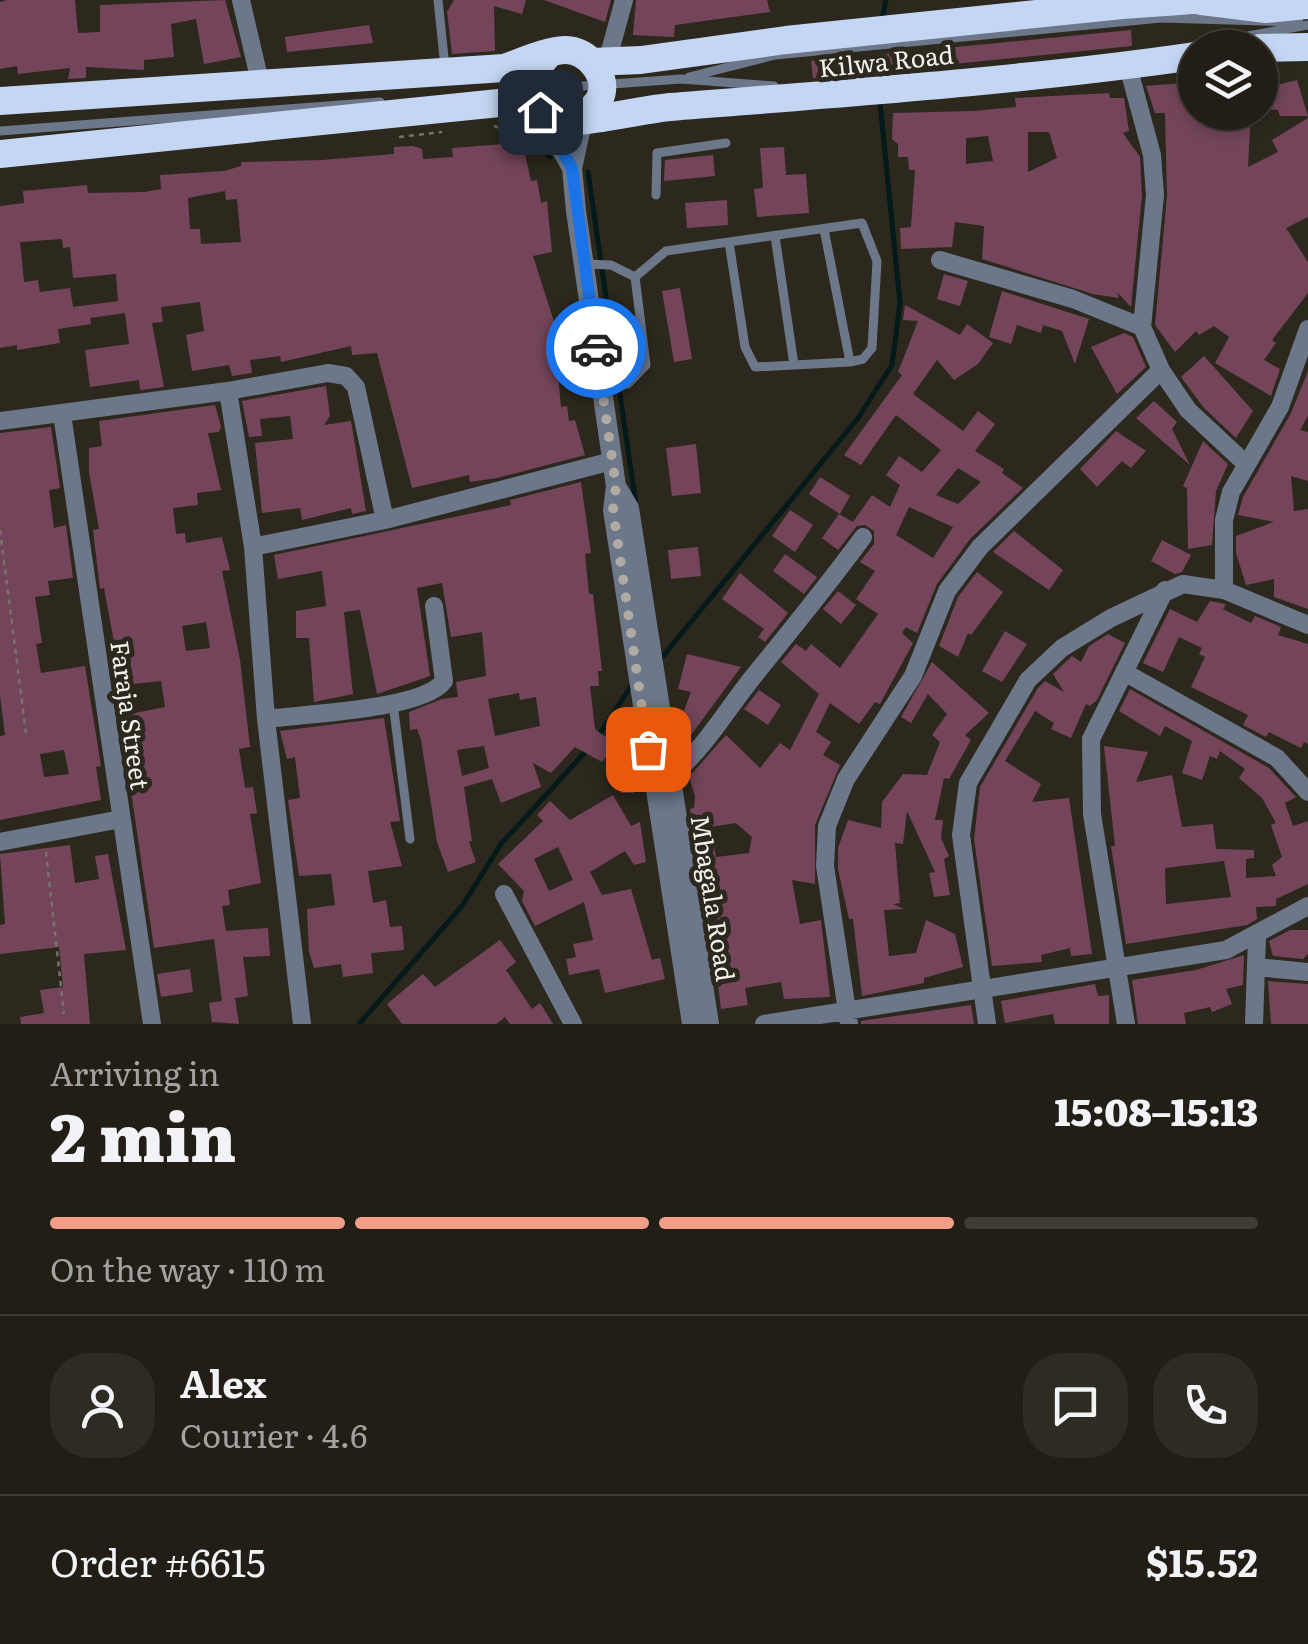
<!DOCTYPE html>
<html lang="en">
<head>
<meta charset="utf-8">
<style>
	:root { --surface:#221e16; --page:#2e2b23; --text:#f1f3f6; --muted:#a2a2a1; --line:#3f3c35; --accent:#f49e8a }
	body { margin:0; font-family:Literata,serif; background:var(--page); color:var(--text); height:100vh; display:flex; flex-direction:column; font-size:38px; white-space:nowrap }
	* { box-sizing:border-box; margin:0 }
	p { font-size:32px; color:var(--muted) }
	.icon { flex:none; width:55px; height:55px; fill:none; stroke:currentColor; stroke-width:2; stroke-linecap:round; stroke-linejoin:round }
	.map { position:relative; height:1024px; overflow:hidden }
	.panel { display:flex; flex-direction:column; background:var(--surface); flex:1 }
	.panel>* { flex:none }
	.tools { position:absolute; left:1178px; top:30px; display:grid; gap:20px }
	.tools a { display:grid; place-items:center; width:100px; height:100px; border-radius:50%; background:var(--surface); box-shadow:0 5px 15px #0003,0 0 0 2px var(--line); font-size:50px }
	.pin { position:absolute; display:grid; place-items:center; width:85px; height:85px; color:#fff; margin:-42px; border-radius:20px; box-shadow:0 5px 15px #0006 }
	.courier { position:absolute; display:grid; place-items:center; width:100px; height:100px; margin:-50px; border:8px solid #1a73e8; border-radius:50%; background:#fff; color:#222; box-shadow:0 2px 12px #0007 }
	.head em { font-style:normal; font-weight:800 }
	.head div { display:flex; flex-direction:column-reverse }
	.head { display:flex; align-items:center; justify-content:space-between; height:170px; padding:0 50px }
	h1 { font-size:65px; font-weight:800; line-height:75px }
	.bar { display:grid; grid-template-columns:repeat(4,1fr); gap:15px 10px; align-content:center; height:120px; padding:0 50px }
	.bar i { height:12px; border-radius:8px; background:var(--line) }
	.bar .on { background:var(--accent) }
	.bar p { grid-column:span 4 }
	.line { display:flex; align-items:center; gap:25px; padding:0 50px; border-top:2px solid var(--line) }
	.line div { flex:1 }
	.round { display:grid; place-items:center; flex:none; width:105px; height:105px; border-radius:40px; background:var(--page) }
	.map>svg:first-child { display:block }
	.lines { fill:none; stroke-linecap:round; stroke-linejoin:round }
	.stream { stroke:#03191a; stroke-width:5 }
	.building { fill:#74455a; fill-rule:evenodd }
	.path { stroke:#777369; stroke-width:2.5; stroke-dasharray:5 5; stroke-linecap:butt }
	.service { stroke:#6c778a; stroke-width:9 }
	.minor { stroke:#6c778a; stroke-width:18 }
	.tertiary { stroke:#6c778a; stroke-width:20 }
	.trunk { stroke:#c4d6f3; stroke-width:28 }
	.done { stroke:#afaba3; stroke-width:10; stroke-dasharray:0 18 }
	.route { stroke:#1a73e8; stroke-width:12 }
	.labels { text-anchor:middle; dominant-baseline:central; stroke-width:10; stroke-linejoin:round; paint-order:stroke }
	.street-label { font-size:25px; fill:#f5f2eb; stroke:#2d281d }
</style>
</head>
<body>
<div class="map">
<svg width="1308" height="1024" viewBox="0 0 1308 1024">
	<rect width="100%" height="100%" fill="#2d281d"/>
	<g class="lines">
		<path class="stream" d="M882 19 886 0
			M517 119 550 157
			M588 172 636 505
			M659 661 858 418 892 365 900 303 880 102
			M597 738 631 686
			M359 1024 462 906 501 844 587 750"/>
	</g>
	<path class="building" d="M7 0H75L78 33 100 32V5L225 0 241 57 204 64 196 19 171 24 174 57 144 60V70L86 67V78L68 79 70 68 18 74 17 66 0 69V2Z
		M454 0H526L522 14 494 6 495 51 452 54 447 12Z
		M544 0H611L605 22Z
		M636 0H767L770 12 675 25 674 37 633 35Z
		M369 25 373 43 287 52 285 37Z
		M1131 30 1132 46 813 78 811 61Z
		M1260 75H1273V86L1297 80 1308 116H1280L1278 110 1265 109Z
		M1195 82V112H1251L1248 167 1278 152 1272 140 1308 118V217L1286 228 1308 262V293L1272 340 1276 343 1264 360 1280 369 1271 396 1215 363 1229 337 1214 326 1199 335 1196 331 1175 352 1155 325 1167 196 1165 113H1155L1146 86Z
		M1109 93 1110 98H1124L1129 131 1123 133 1140 157 1142 195 1131 307 1117 292 1119 298 1093 294 982 259 984 226 955 222 952 247 901 249 900 228 911 227 915 170H909L908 157H898V144L892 139 893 113 974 111 1016 107 1015 98ZM1028 132H1049L1057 158 1028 172ZM988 136 993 161 966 164V138Z
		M517 143 520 155 525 154 531 181 537 180 541 203 547 201 552 252 533 256 558 334 565 373 558 374 561 407 567 406 569 421 575 420 585 455 497 478 470 482 469 475 412 488 377 353 352 355 351 346 281 362 280 356 250 360 252 373 232 376 229 365 192 371 186 335 204 331 200 302 161 307 163 322 152 323 164 387 140 390 139 380 90 387 85 350 129 344 125 313 90 318 91 324 58 329 60 343 17 350V345L0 348V206L24 203 23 191 87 185 88 193 144 192 161 189 160 175 224 171 241 166V162L322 160 394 154V147L413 146 422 149 423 159 453 157 452 148ZM225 191 226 200 237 199 241 242 201 244 200 229H190L188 198ZM62 239 63 248 70 247 73 278 116 274 118 301 73 307 70 288 40 292 38 280 24 282 20 242Z
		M784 147 786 175 806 174 809 213 757 217 754 189 763 188 760 148Z
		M713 155 715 176 664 181 665 160Z
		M727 200 728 225 687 228 685 203Z
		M944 274 968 281 960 306 937 299Z
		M680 288 692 359 674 362 662 291Z
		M1002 291 1089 319 1075 364 1062 331 1043 325 1041 333 1017 325 1011 344 989 337Z
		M905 305 960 335 967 324 993 343 978 364 954 380 937 360 913 394 963 431 978 411 995 424 975 451 1004 469 1002 473 1023 488 970 539 937 584 917 633 906 627 902 633 913 643 880 704 875 702 859 724 830 703 816 732 831 742 823 755 840 765 815 825V884L792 880 800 924 821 920 830 997 784 999 781 982 745 988 748 1005 721 1009 716 969 723 968 715 897 707 898 698 829 693 830 690 809 694 808 695 796 689 777 726 735 760 768 780 743 790 750 819 694 781 662 796 644 806 651 811 644 840 668 878 614 856 599 875 571 860 562 874 544V531L865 525 857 526 838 550 822 538 839 514 853 522 872 495 890 507 900 485 886 475 899 456 922 472 941 450 896 415 861 465 844 455 902 375 898 372 918 321 903 320ZM958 468 981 482 958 504 936 495ZM909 507 953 527 933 558 896 535ZM736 823 752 837 749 853 716 857 710 827Z
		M1124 333 1133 337 1146 367 1117 394 1091 347Z
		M1204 356 1253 411 1236 438 1204 408 1181 377Z
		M1308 371V416L1300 430 1308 432V481L1291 476 1294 511 1308 509V609L1274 597V579L1246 585 1236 553V536L1274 522 1238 515 1243 497 1291 413Z
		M326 386 330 416 324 425 351 421 366 511 352 514 351 508 302 520 300 508 262 513 255 443 293 439 290 416 260 419 262 436 249 437 242 401Z
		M1154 401 1177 422 1172 429 1190 465 1136 418Z
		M215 405 221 426 219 432 208 433 221 490 197 493 198 505 173 508 176 534 185 533 186 543 222 537 230 570 222 571 240 660 250 747 239 749 245 788 253 787 257 813 250 814 261 883 228 890 230 905 222 906 226 931 268 928 270 956 243 957 248 996 235 998 239 1024 212 1022 209 1003 222 1001 214 939 154 948 120 716 165 707 161 681 116 686 112 665 118 664 104 588 100 589 93 530 99 529 89 472V448L102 446 99 421ZM206 622 210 648 186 651 182 626Z
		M51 427 60 488 49 490 54 528 66 525 73 578 48 581 50 595 35 597 42 643 36 644 41 673 85 666 101 766 96 767 101 800 0 820V736L5 735 0 696V433ZM64 750 69 774 44 777 40 754Z
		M1116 431 1146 451 1131 468 1122 461 1097 487 1080 469Z
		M1203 441 1228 464 1216 491 1212 545 1188 549 1187 488 1183 486Z
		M696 444 701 493 672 496 666 448Z
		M820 477 850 496 840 514 809 494Z
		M581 482 591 553 585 554 589 594H593L602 671H598L599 686H590L595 729 614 743 626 737 634 793H621L614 747 602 762 575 747 551 773 533 763 541 787 501 803 492 779 464 787 472 841 469 842 476 862 448 872 437 842 421 740 417 729 410 730 409 712 442 699 458 697 456 682 486 676 482 632 451 637 442 583 417 588 430 676 377 694 360 610 344 612 353 694 314 702 309 638H296V611L326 606 322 571 278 579 274 555 511 505 510 500ZM519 693 520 700 536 697 540 726 495 736 488 699ZM484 746 489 768 462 776 457 750Z
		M790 510 813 525 795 552 772 536Z
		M1014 531 1063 570 1049 590 993 552Z
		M1162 540 1191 555 1182 572 1175 574 1151 561Z
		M698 547 701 576 671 579 668 550Z
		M785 554 817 577 804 594 773 571Z
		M977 572 1003 592 971 635 968 633 958 657 939 646 958 597Z
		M740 573 788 613 765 642 758 637 764 629 722 599Z
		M838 591 856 605 841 624 823 609Z
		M1210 601 1226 604 1223 609 1251 623 1255 616 1281 627 1278 635 1308 644V744L1304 742 1301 748 1269 732 1266 737 1243 725 1248 715 1191 687 1205 657 1199 654 1202 648 1179 637 1163 672 1143 663 1170 609 1197 622Z
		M1005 631 1027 644 1002 682 982 671Z
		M1108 634 1125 643 1097 700 1090 706 1086 704 1071 738 1051 729 1054 723 1035 711 1005 761 1041 784 1032 802 1069 798 1092 954 1071 956 1070 948 1041 955 1042 962 992 966 974 839 980 787 1038 688 1045 681 1064 692 1053 674 1072 656 1081 662 1089 646Z
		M687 654 741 667 680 750 677 729 691 692 678 689Z
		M932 662 989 713 965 735 971 740 949 779 944 778 935 820H943L941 838 949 856 944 859 950 895 934 897 929 873 935 872 907 811 903 844 895 843 900 903 893 904 904 909 884 910 889 956 916 953 926 920 955 934 963 967 924 978V983L862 996 853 919H849L838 869V848L848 820 881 828 882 802 903 774 927 775 940 742 932 735 947 714 928 694 911 723 901 717Z
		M1130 689 1269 768 1296 797 1285 803 1293 826 1308 821V884L1276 899V906L1256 907 1257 919 1247 925 1126 944 1111 846H1115L1104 746 1148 752 1136 782 1172 775 1182 827 1213 824 1216 849 1254 850V858L1246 859V878L1276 876 1272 865 1282 857 1271 825 1276 823 1262 798 1239 778 1245 769 1220 751 1217 759 1210 756 1202 780 1182 773 1192 741 1165 726 1160 736 1119 711ZM1224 861 1231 897 1166 904 1165 868Z
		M759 690 781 705 768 725 744 709Z
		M384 718 400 821 390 822 402 866 368 871 373 903 386 900 390 927 402 926 404 950 371 953 373 973 343 977 341 964 314 968 309 952 307 909 335 905 331 874 299 876 288 800 300 798 295 757 287 759 280 731Z
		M613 795 631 826 640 822 646 862 634 865 625 851 590 872 602 895 631 889 652 960 660 958 665 979 605 993 599 969 569 975 566 959 576 957 573 944 593 940 584 902 535 926 522 901 524 891 498 864 543 821 537 815 550 801 570 820ZM558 847 573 880 549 891 534 859Z
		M70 845 75 883 99 879 95 856 108 854 126 950 84 954 90 1024H21L20 1017 44 1013 40 990 63 987 59 947 0 954V925L5 924 0 854Z
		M1290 930H1308V954L1303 959 1273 956 1269 941Z
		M500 940 516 962 506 970 532 1009 540 1003 553 1024H510L505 1017 496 1024H402L387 1004 423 974 435 987Z
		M1244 955 1243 985 1226 989 1232 1004 1212 1012 1210 1007 1184 1013 1186 1024H1138L1132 980 1196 970Z
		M190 969 193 992 161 997 157 974Z
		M1268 981 1308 984V1024H1271Z
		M1095 984 1098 996 1109 995V1024H1055L1053 1014 1005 1023 1001 1001Z
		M971 1005 974 1024H861V1021Z"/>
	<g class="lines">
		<path class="path" d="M494 126 534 139
			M399 137 442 132
			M0 530 26 733
			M46 852 64 1014"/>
		<path class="service" d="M438 0 445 67
			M1193 46 1308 25
			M689 77 775 55 1161 18 1299 22
			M501 92 681 79 774 86
			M0 131 380 102
			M656 195 657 153 726 143
			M824 229 850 362
			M775 236 794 365
			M584 264 611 265 635 277 646 365 628 384 604 390
			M635 277 666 251 862 223 877 261 872 348 863 359 850 362 755 367 745 347 729 242
			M393 703 410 839"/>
		<path class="minor" d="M241 0 261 86
			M607 62 624 0
			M1128 66 1152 155 1155 195 1142 327 1161 370 1188 410 1246 464
			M940 260 1073 299 1142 327
			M228 391 253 547 266 719 302 1024
			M62 414 152 1024
			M0 421 228 391 328 373 346 376 356 387 385 520
			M253 547 385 520 612 461
			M1224 590V520L1231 492 1280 407 1308 329
			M1124 672 1277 758 1308 792
			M266 719C303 714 423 710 444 681L434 606
			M670 777C706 747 724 713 753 677 790 631 828 585 863 537
			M0 842 121 819
			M504 894 573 1024
			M1256 967 1308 972
			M764 1024 1226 950 1308 906
			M849 1024 825 866 827 826 846 779 913 676 947 591 980 547 1161 370
			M987 1024 961 835 968 783 1028 680 1062 648 1111 618 1183 584 1224 590 1308 625
			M1126 1024 1092 814 1091 739 1165 590
			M1254 1024 1257 937"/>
		<path class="tertiary" d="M541 113 572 168
			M583 118 572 168 576 211 616 486 613 510 692 1024
			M616 486 629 508 709 1024"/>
		<path class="trunk" d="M1260 48 1308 47
			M548 55C528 74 522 111 556 120 575 126 645 109 670 107 845 93 1021 81 1195 56
			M592 62 641 60 786 40 1122 5 1194 0 1266 9 1308 5
			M0 101 504 68C522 62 545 51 565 50 588 49 611 78 599 100 595 106 588 112 583 118
			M0 154 499 103 540 111"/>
	</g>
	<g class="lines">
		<path class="done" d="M596 348 616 486 613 510 648 749"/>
		<path class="route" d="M540 112 572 168 596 348"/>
	</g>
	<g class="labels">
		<g class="street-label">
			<text transform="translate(886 60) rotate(-6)">Kilwa Road</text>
			<text transform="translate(131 715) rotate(82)">Faraja Street</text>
			<text transform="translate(714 898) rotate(81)">Mbagala Road</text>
		</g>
	</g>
</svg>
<div class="tools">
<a><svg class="icon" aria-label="layers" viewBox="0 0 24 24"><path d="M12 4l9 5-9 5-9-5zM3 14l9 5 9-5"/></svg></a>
</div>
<div class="pin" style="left:648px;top:749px;background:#ea580c"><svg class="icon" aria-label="bag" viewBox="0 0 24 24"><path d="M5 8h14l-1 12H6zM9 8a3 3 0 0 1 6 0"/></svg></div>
<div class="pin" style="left:540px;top:112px;background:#1f2937"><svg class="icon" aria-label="home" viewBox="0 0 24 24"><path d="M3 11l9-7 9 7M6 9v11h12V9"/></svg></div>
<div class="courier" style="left:596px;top:348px"><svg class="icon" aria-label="car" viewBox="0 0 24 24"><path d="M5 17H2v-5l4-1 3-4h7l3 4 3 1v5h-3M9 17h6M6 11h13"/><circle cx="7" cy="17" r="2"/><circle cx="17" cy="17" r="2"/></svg></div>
</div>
<section class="panel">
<div class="head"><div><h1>2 min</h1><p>Arriving in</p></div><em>15:08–15:13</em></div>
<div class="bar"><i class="on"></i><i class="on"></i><i class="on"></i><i></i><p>On the way · 110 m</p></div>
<div class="line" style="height:180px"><a class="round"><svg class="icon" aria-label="person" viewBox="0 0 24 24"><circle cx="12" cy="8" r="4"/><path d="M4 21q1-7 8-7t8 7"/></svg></a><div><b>Alex</b><p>Courier · 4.6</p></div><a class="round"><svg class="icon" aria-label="chat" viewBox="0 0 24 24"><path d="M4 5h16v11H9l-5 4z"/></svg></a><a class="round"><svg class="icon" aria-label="phone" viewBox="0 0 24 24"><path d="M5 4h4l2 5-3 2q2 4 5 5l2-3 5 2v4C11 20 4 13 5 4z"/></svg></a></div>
<div class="line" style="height:130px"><div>Order #6615</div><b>$15.52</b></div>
</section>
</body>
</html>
